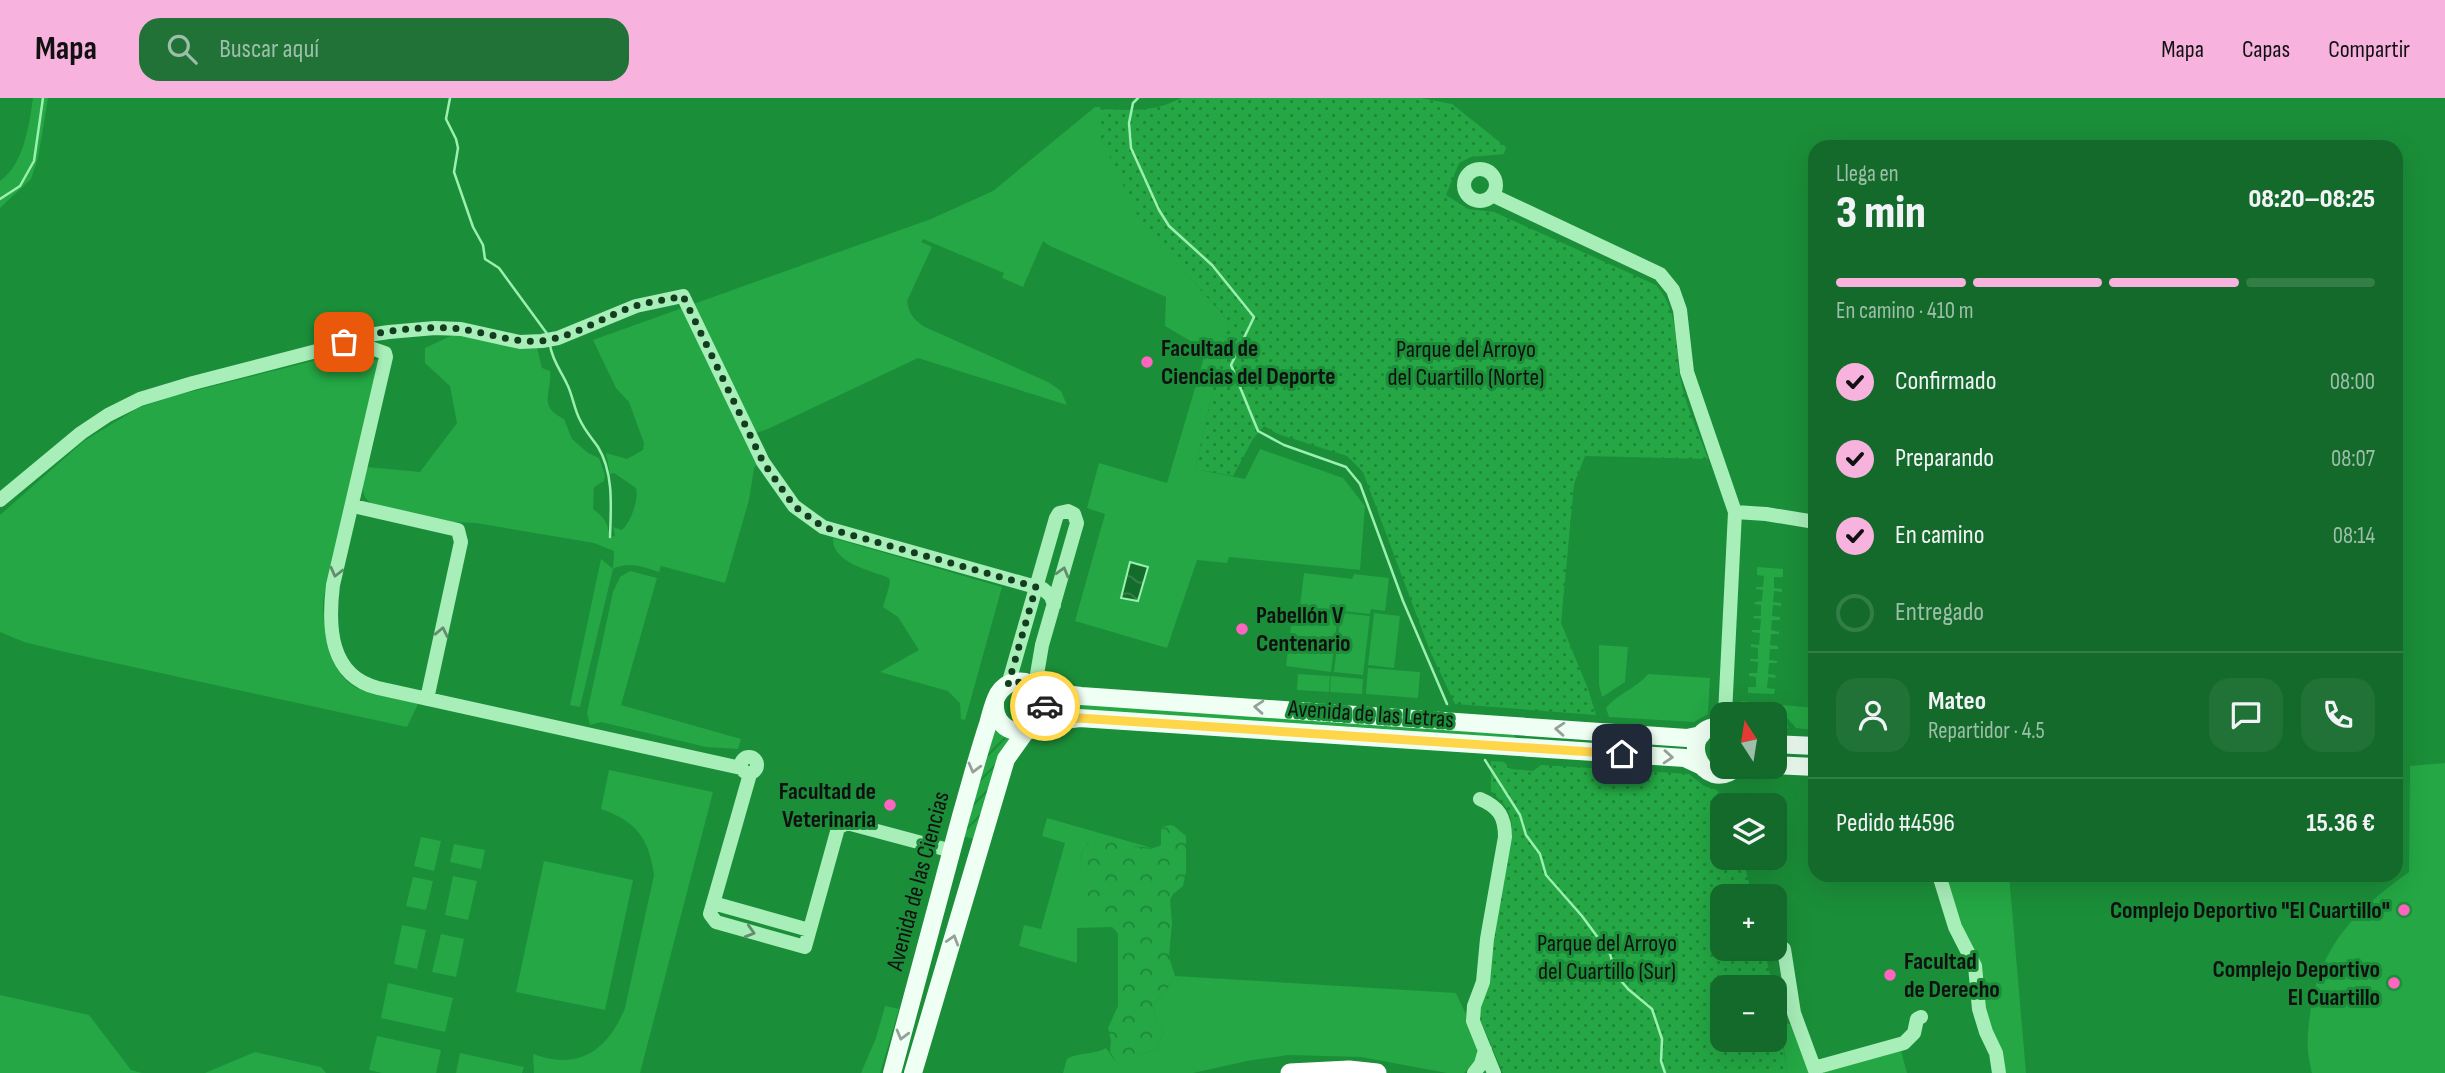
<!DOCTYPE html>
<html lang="es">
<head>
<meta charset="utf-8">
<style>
	:root { --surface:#146a2b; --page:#217237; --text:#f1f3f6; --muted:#9dbfa9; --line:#337d47; --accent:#f7b3de }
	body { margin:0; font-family:"Sofia Sans Condensed",sans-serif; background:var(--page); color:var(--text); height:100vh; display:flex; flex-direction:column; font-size:26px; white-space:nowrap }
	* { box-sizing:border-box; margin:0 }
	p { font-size:23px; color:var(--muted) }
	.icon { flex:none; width:38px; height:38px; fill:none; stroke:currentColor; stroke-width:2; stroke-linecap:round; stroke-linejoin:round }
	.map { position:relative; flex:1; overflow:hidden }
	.sheet { position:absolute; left:1808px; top:42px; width:595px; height:742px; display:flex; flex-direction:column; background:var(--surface); border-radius:21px; box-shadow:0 7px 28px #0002 }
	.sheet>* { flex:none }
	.needle { width:46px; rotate:348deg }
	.buttons { position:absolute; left:1710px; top:604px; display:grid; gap:14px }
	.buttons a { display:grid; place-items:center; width:77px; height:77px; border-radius:14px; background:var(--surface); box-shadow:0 7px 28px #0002; font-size:35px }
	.pin { position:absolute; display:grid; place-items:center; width:60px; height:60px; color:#fff; margin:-30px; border-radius:14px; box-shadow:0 4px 10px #0006 }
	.courier { position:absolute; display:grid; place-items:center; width:70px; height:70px; margin:-35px; border:5px solid #ffd54a; border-radius:50%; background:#fff; color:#222; box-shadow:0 2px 9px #0007 }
	.head em { font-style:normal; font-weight:800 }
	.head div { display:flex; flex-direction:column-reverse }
	.head { display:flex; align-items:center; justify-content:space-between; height:119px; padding:0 28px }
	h1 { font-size:46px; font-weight:800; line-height:52px }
	.bar { display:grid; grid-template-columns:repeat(4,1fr); gap:10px 7px; align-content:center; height:84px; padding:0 28px }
	.bar i { height:9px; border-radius:5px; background:var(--line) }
	.bar .on { background:var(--accent) }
	.bar p { grid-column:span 4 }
	.line { display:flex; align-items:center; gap:18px; padding:0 28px; border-top:2px solid var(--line) }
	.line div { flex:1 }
	.round { display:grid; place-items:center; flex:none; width:74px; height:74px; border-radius:21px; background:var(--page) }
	ol { padding:0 28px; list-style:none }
	li { display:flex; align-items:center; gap:21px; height:77px }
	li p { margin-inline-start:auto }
	li .icon { padding:7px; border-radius:50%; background:var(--accent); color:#111; stroke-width:4 }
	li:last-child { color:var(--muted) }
	li i { width:38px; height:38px; border:4px solid var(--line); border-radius:50% }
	header { display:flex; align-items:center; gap:42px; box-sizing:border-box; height:98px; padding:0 35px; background:var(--accent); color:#111 }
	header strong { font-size:33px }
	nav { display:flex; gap:38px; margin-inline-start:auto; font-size:24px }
	.search { width:490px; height:63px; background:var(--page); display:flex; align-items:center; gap:18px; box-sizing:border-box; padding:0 24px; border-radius:21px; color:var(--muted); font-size:26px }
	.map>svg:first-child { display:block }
	.grass { fill:#24a744 }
	.forest { fill:url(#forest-crowns) }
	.park { fill:url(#park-dots) }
	.garden { fill:url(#garden-furrows) }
	.water { fill:url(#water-waves); stroke:#9bf0af; stroke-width:2 }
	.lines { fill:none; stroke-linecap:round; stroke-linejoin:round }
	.stream { stroke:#9bf0af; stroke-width:2.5 }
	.minor { stroke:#a8eeb9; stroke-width:14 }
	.major { stroke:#effff4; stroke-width:18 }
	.highway { stroke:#fff; stroke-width:19 }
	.oneway { stroke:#648b6d }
	.oneway2 { stroke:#96a099 }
	.done { stroke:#143d1f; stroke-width:7; stroke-dasharray:0 12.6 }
	.route { stroke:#ffd54a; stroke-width:9 }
	.poi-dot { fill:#ff65c0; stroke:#1b8e39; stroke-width:2.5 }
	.labels { text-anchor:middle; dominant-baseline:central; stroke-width:6; stroke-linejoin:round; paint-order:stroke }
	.poi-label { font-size:24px; font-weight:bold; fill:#111; stroke:#1b8e39; text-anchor:start }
	.park-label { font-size:24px; fill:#111; stroke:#1b8e39 }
	.street-label { font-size:24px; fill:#111; stroke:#1b8e39 }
</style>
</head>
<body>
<header>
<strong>Mapa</strong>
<div class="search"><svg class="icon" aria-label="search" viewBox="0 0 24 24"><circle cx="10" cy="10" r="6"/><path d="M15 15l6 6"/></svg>Buscar aquí</div>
<nav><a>Mapa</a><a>Capas</a><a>Compartir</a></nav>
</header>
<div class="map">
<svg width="2445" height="975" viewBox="0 0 2445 975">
	<defs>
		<pattern id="forest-crowns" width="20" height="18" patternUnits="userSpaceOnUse" patternTransform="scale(1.75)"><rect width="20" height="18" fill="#24a744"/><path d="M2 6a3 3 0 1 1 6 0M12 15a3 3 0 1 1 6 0" fill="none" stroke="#1e8737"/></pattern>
		<pattern id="park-dots" width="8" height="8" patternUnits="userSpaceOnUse" patternTransform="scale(1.75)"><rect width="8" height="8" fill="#24a744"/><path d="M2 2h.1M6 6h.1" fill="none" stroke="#1e8737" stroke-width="1.8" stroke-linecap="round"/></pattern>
		<pattern id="garden-furrows" width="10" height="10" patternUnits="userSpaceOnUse" patternTransform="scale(1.75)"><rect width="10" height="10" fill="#24a744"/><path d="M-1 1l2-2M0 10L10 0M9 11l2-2" fill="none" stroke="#1e8737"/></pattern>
		<pattern id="water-waves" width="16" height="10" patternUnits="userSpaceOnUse" patternTransform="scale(1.75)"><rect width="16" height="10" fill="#126c2a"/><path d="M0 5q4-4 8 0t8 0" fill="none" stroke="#3c7f4e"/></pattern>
	</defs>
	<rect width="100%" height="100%" fill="#1b8e39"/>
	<path class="grass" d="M33 0H48L38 60 31 81 0 110V83C24 66 29 28 33 0Z
		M1095 9H1100V38L1118 72 1166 152 1229 224 1195 371 1245 381 1260 351 1343 380 1365 408 1360 472 1229 459 1227 465 1197 462 1167 550 1075 523 1105 416 1087 410 1099 365 1167 385 1205 256 1199 248 1165 228 1166 199 1050 148 1043 143 1023 189 1002 180 1004 175 923 141 921 144 932 149 907 203C909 216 914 222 925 229L1048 284 1061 293 1067 307 918 260 770 330 748 338 760 363 754 370 749 402 725 485 661 468 659 474C643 469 628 463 613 471L580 609 570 607 601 461 613 471 614 453 594 445 476 425 453 424 372 406C357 396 364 384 367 369L420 374 457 325 450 288 425 265V250L453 237 536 246 542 270 550 273C553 292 536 308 564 321L572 341 588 355 599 360 605 377 604 383 594 389 593 411C604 419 608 425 610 439L615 438 613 429 622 432C631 424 639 401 636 390L614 375 610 376 606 355 627 361 643 352 644 345 629 304 616 290 593 242 931 121 993 93Z
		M352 258 380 263 323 503C323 532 328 577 359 591 377 598 400 600 419 604L407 629 65 554 24 544 0 534V417L84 343 138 310 174 298 317 262Z
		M833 440 1002 489 965 622 961 621 960 605 948 593 880 574 919 552 898 519 883 509 890 485 889 480C871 472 832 466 833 440Z
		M1757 469 1783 471V479H1774V490L1782 491V494L1774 493 1773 504 1781 505V508L1773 507 1772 518 1780 519V522H1772L1771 532 1779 534V536H1771L1770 547 1778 548V551H1770L1769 562 1777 563V565H1769L1768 576 1776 577 1775 580 1768 579 1767 590 1775 591 1774 596 1748 595V589H1756V579L1749 578V575H1757L1758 564 1750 563V561H1758V550L1751 549V546L1759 547 1760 535 1752 534V532H1760L1761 521 1753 520 1754 518H1761V507L1754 506 1755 504 1762 503 1763 492 1756 491V489H1763L1764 478 1757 477Z
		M630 473 657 480 621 607 741 641 738 651 706 649 601 624 590 627 587 615 613 494 620 479Z
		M1304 475 1352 481 1354 476 1389 480 1385 513 1371 511 1370 516 1300 508Z
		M1293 510 1338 515 1335 541 1290 537Z
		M1341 515 1370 518 1363 577 1334 574Z
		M1374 515 1400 518 1394 570 1368 567Z
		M1289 542 1334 547 1331 574 1286 568Z
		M1599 547 1628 549 1625 584 1602 599 1599 587Z
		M1368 570 1420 574 1418 600 1366 596Z
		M1298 576 1330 578 1329 594 1297 592Z
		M1648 576 1710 580 1708 616 1694 624 1609 619 1606 610C1618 595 1636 591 1648 576Z
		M1331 578 1363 581 1362 596 1330 594Z
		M1051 599 1515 637V642L1512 644 1051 613Z
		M1742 603 1770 607 1789 630 1775 629 1774 616H1737L1738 607Z
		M1783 607 1815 610V632L1796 630 1780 612Z
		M2445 665V975H2312C2306 951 2307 940 2310 916 2318 849 2357 811 2409 774L2410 668Z
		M609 672 713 694 640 975H534L533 956C579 973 608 952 625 910L654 777C649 740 636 723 601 711Z
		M1047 720 1152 750 1088 744C1088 745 1082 753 1082 754 1076 775 1096 818 1114 829L1077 830V865L1019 848 1024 827 1041 831 1065 745 1042 738Z
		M421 739 441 743 434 773 414 768Z
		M454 746 485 752 481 771 450 764Z
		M544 763 633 782 605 912 516 894Z
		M1943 777H2009L2026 975H2000Z
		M453 778 477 783 468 822 445 817Z
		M413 779 433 783 426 812 406 808Z
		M402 827 426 832 417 871 394 866Z
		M441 836 464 841 456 879 432 874Z
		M1175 878 1456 895C1465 916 1480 939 1478 962L1464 975H1447L1361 959 1288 957 1247 963 1193 975H1063L1067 961C1078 954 1094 957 1106 950L1115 963 1138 958 1156 951 1164 935 1156 924 1153 908C1160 897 1170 890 1175 878Z
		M388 885 453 900 445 934 381 920Z
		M0 897 89 917 131 972 142 975H0Z
		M885 908 899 911 880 975H861L876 940Z
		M1795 925 1812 975H1787L1781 927Z
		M377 938 441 952 436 975H382L369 972Z
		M1900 949 1907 975H1824L1823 971Z
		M255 954 321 969 326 975H205Z
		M460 955 524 969 522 975H456Z"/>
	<path class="forest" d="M1170 727 1174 728 1186 738V774L1183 788 1173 796 1170 802 1172 824 1169 859 1175 878C1170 890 1160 897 1153 908L1156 924 1164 935 1156 951 1138 958 1131 970H1120L1110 954 1111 943 1108 930 1118 908V836C1112 826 1101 822 1094 812 1086 800 1077 767 1083 752 1086 745 1093 741 1100 738 1118 742 1145 757 1161 747V729Z"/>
	<path class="park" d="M1181 0H1421L1452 6 1506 49 1504 56 1471 59 1459 65 1446 97 1468 111 1494 114 1656 187C1681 216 1674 249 1681 284 1687 311 1699 336 1708 361L1585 358 1574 386 1561 525 1588 591 1596 617 1455 606 1430 553 1363 374 1347 358 1278 336 1264 328 1253 341 1233 378 1195 371 1229 224 1140 123 1100 38 1099 11C1128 12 1154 15 1181 0Z
		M1491 663 1504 664 1511 671 1533 673 1541 667 1689 676 1704 688 1717 692 1725 707H1722V760H1743L1752 798H1722V850L1764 851 1773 889H1722V942H1774L1775 894 1787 975H1503L1480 921 1479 912 1512 740C1513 715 1508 710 1491 693Z"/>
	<path class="garden" d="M995 627 1013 640 977 742 963 738Z"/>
	<path class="water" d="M1130 464 1148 469 1138 503 1121 500Z"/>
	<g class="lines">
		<path class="stream" d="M450 0 446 21 456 41 458 50 454 74 473 129 483 147 485 161 499 170 548 237
			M1138 0 1133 5 1129 25 1131 50 1159 112 1169 128 1212 167 1254 219 1231 267 1258 333 1284 347 1346 369 1360 386 1403 503 1447 606
			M0 101 20 88 34 63 43 0
			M550 247C552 262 561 273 567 286 573 298 574 311 580 322 585 333 592 340 598 349 614 375 611 410 610 439
			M1485 662 1520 717 1526 737 1540 756 1546 777 1582 818 1610 856 1616 877 1628 891 1652 911 1662 941 1661 963 1665 975"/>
		<path class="minor" d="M1464 87a16 16 0 1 1 32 0a16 16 0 1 1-32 0Z
			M1492 97 1660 176 1673 192 1680 212 1687 274 1735 414 1725 616
			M343 249H368L385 255 386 259 333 487C328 528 329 578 378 590L741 670
			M0 402 81 335 108 317 140 301 193 285 328 250 361 238 389 234 435 230 461 231 520 244 542 243 558 240 636 208 683 198 763 364 794 408 823 429 1043 491 1051 498 1054 507
			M353 408 458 432 461 444 427 601
			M1735 414 1766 416 1815 424
			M1008 587 1056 420 1059 415 1068 413 1074 416 1077 425 1042 547 1035 588
			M741 667a8 8 0 1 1 16 0a8 8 0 1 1-16 0Z
			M750 676 710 816 716 824 805 849 838 730 847 725 952 753
			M1480 701C1499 709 1505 719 1505 739L1487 841 1483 884 1474 908 1473 923 1494 975
			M1939 777 1955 829 1975 868 1979 911 1986 934 1996 955 1999 975
			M713 805 809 832
			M1784 851 1794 915 1816 975
			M1814 970 1904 945 1914 935 1917 921 1921 919
			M1474 975 1481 966 1485 952"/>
		<path class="major" d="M1040 593 1081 598 1687 640 1701 637
			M1038 626 1079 620 1685 660 1700 667
			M1722 628C1673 629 1702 701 1738 668
			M1774 646 1815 648
			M1774 667 1815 669
			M892 975C915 889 938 804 961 718 970 687 978 656 988 626 991 616 993 605 998 596 1002 590 1008 585 1015 584 1032 581 1047 595 1045 612 1041 644 993 640 995 605
			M913 975 1006 661 1026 633"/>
		<path class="highway" d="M1290 975 1349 972 1377 975"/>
	</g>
	<defs><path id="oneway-chevron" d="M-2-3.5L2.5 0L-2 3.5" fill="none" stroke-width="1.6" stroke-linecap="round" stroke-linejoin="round" transform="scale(1.75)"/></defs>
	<g class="oneway">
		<use href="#oneway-chevron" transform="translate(336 474) rotate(104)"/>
		<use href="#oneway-chevron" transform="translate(1063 474) rotate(-74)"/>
		<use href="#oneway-chevron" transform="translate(442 534) rotate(-78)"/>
		<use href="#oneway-chevron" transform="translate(750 834) rotate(16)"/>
	</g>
	<g class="oneway2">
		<use href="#oneway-chevron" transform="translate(1259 609) rotate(-176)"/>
		<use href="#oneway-chevron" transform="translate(1560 631) rotate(-176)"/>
		<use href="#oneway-chevron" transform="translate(1668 659) rotate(4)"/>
		<use href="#oneway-chevron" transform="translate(974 670) rotate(105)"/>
		<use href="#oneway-chevron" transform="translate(953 842) rotate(-73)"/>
		<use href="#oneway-chevron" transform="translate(902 937) rotate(105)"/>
	</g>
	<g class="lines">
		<path class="done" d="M344 244C380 232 424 227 461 231 488 235 513 245 540 243 573 240 604 218 635 208 651 203 667 202 683 198L763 364 794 408 823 429 1036 489 1008 587C1026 579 1042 588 1045 608"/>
		<path class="route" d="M1045 608 1044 617 1038 626 1079 620 1622 656"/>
	</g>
	<g class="poi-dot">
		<circle cx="1147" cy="264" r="7"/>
		<circle cx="1242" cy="531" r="7"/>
		<circle cx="890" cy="707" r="7"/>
		<circle cx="2404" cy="812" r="7"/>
		<circle cx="1890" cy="877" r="7"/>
		<circle cx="2394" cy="885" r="7"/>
	</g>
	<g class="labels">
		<g class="poi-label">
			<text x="1161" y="250">Facultad de<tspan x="1161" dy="28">Ciencias del Deporte</tspan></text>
			<text x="1256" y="517">Pabellón V<tspan x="1256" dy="28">Centenario</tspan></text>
			<text x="876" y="693" text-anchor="end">Facultad de<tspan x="876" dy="28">Veterinaria</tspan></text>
			<text x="2390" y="812" text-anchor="end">Complejo Deportivo "El Cuartillo"</text>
			<text x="1904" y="863">Facultad<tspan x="1904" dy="28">de Derecho</tspan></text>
			<text x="2380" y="871" text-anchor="end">Complejo Deportivo<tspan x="2380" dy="28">El Cuartillo</tspan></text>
		</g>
		<g class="park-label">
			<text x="1466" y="251">Parque del Arroyo<tspan x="1466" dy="28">del Cuartillo (Norte)</tspan></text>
			<text x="1607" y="845">Parque del Arroyo<tspan x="1607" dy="28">del Cuartillo (Sur)</tspan></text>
		</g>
		<g class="street-label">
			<text transform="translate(1371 616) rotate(4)">Avenida de las Letras</text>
			<text transform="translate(918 783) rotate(-75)">Avenida de las Ciencias</text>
		</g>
	</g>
</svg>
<div class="buttons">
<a><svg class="needle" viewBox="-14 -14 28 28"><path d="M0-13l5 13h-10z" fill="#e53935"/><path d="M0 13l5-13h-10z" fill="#9dbfa9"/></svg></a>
<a><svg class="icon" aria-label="layers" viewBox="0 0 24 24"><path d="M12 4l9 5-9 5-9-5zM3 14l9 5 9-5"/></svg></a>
<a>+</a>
<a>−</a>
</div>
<div class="pin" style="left:344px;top:244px;background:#ea580c"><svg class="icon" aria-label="bag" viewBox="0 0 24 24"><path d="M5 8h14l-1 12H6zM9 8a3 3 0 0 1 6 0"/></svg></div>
<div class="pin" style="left:1622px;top:656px;background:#1f2937"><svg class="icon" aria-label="home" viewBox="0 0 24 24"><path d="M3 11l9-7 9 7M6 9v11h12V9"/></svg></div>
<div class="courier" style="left:1045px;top:608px"><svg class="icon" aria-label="car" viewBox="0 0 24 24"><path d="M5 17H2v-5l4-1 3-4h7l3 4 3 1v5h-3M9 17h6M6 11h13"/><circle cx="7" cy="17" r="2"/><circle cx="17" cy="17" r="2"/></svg></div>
<section class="sheet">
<div class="head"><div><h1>3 min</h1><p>Llega en</p></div><em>08:20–08:25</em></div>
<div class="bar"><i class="on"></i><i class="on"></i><i class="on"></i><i></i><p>En camino · 410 m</p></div>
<ol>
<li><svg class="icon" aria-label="check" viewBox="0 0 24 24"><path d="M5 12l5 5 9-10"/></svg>Confirmado<p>08:00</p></li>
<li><svg class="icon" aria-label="check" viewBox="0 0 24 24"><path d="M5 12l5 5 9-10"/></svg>Preparando<p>08:07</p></li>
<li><svg class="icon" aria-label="check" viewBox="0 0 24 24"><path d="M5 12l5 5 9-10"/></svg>En camino<p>08:14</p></li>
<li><i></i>Entregado</li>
</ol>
<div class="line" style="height:126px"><a class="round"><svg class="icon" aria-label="person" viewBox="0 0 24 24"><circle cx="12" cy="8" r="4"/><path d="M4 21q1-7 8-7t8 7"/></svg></a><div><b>Mateo</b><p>Repartidor · 4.5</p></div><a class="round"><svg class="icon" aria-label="chat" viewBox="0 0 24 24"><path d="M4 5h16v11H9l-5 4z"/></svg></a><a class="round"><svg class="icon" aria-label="phone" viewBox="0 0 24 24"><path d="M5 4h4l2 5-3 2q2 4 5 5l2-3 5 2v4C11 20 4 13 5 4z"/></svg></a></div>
<div class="line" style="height:91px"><div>Pedido #4596</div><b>15.36 €</b></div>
</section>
</div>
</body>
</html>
